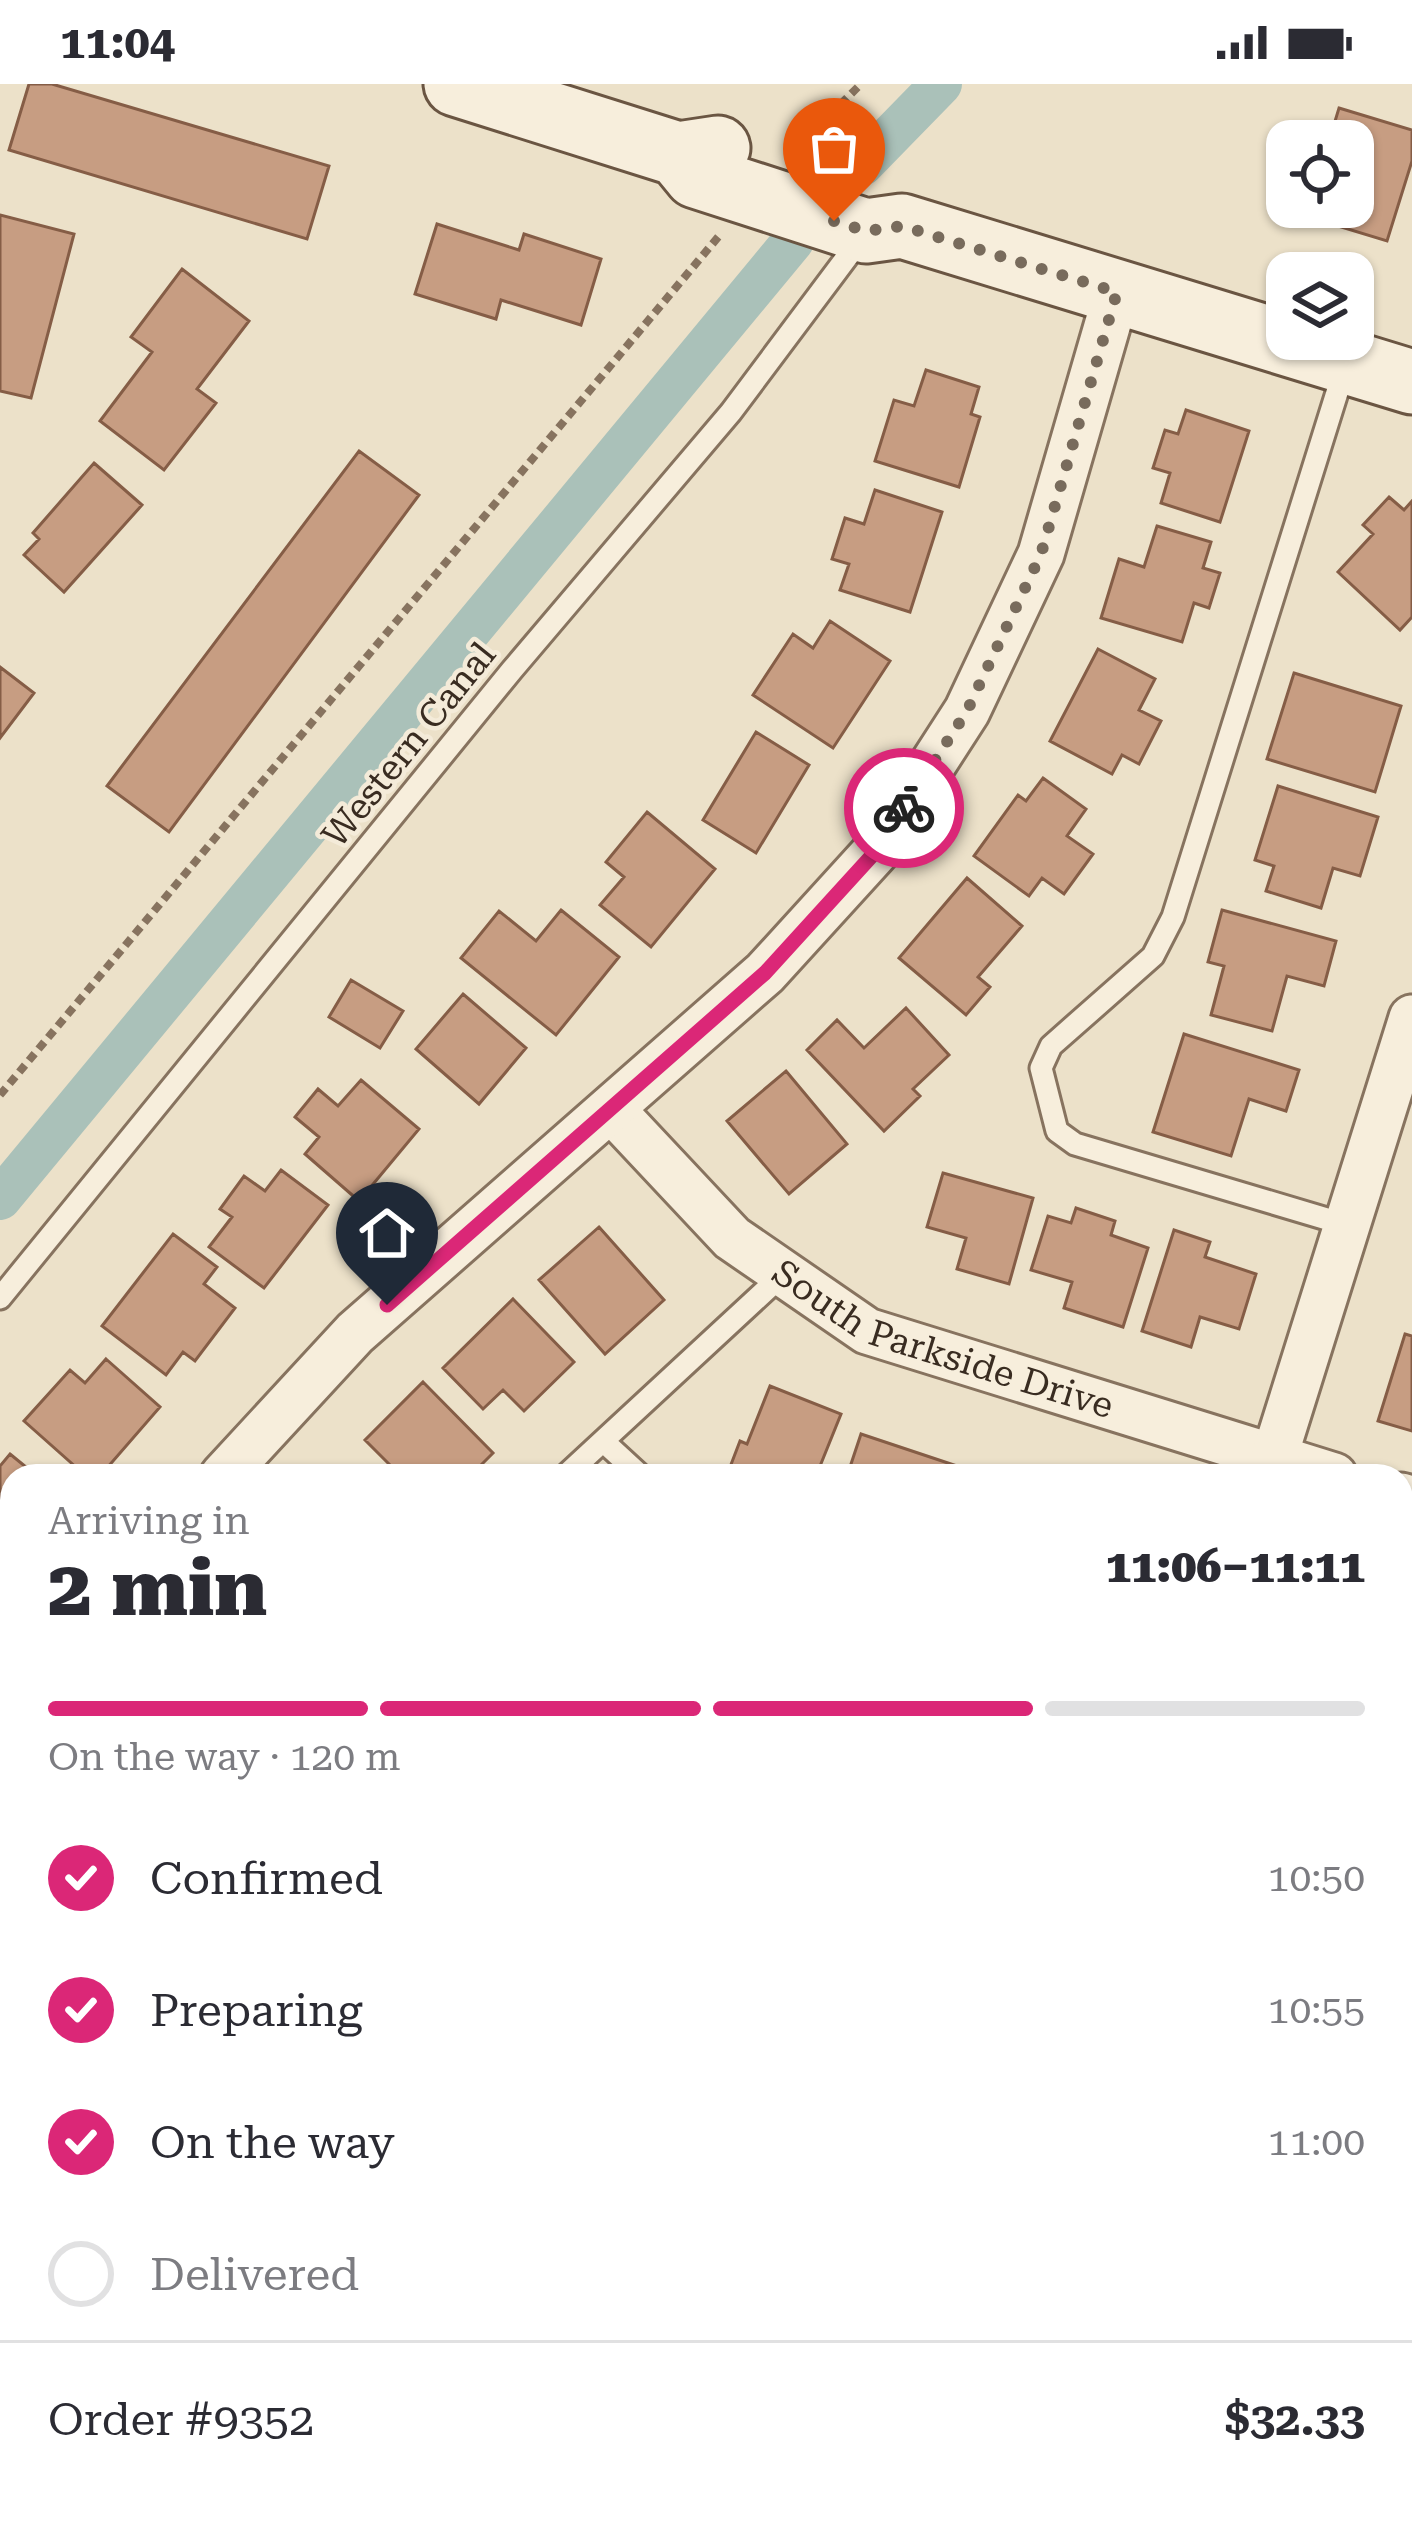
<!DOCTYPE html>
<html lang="en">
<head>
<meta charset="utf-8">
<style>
	:root { --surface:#fff; --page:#f2f2f3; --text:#2b2b33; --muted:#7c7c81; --line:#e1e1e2; --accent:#db2777 }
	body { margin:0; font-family:"Roboto Serif",serif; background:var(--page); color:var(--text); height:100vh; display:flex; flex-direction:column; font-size:45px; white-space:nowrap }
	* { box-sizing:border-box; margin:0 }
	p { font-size:39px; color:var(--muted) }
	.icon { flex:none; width:66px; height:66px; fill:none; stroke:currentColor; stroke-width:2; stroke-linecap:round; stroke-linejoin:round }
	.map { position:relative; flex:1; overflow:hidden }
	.drawer { position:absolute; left:0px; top:1380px; width:1413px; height:1059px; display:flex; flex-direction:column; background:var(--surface); border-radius:36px 36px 0 0; box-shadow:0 3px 9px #0004 }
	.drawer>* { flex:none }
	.controls { position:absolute; left:1266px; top:36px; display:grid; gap:24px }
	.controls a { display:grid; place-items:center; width:108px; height:108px; border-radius:24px; background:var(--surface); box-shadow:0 3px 9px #0004; font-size:60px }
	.pin { position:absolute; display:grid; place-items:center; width:102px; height:102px; color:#fff; margin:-123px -51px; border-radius:50% 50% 50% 0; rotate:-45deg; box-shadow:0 0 12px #0007 }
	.pin .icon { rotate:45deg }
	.courier { position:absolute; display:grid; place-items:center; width:120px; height:120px; margin:-60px; border:9px solid #db2777; border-radius:50%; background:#fff; color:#222; box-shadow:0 3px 15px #0007 }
	.head em { font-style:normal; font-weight:800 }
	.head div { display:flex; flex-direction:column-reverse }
	.head { display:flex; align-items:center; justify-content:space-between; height:204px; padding:0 48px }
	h1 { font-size:78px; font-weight:800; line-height:90px }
	.bar { display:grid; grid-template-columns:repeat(4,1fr); gap:18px 12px; align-content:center; height:144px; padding:0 48px }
	.bar i { height:15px; border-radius:9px; background:var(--line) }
	.bar .active { background:var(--accent) }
	.bar p { grid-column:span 4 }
	.line { display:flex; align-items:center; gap:30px; padding:0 48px; border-top:3px solid var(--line) }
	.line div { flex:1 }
	ol { padding:0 48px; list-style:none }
	li { display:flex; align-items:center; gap:36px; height:132px }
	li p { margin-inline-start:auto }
	li .icon { padding:12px; border-radius:50%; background:var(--accent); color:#fff; stroke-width:4 }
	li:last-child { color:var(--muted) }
	li i { width:66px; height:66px; border:6px solid var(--line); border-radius:50% }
	.status { display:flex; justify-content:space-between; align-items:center; height:84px; padding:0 60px; background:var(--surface); direction:ltr }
	.status svg { height:33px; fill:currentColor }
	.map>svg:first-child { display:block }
	.cemetery { fill:#bcc09c }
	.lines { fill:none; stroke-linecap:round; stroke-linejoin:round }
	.canal { stroke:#aac1b9; stroke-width:42 }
	.building { fill:#c79d82; stroke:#855d46; stroke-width:3 }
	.lane-casing { stroke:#87735f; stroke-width:27 }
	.street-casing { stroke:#87735f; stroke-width:51 }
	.secondary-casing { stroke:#6a5542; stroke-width:69 }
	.path { stroke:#87735f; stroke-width:8; stroke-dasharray:9 6; stroke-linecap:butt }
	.lane { stroke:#f7eedc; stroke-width:21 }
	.street { stroke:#f7eedc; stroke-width:45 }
	.secondary { stroke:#f7eedc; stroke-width:63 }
	.done { stroke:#786b5c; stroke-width:12; stroke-dasharray:0 21.6 }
	.route { stroke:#db2777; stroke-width:15 }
	.labels { text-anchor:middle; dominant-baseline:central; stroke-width:9; stroke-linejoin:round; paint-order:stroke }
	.street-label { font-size:36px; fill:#392c21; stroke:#f4ebd9 }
</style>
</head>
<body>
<div class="status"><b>11:04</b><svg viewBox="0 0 49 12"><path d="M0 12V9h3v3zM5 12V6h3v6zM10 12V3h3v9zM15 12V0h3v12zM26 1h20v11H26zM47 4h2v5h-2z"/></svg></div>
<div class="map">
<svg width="1412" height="2438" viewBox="0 0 1412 2438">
	<rect width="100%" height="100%" fill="#ece1c9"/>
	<path class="cemetery" d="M1401 1688 1412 1692V2408L1403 2438H650L654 2427H1401Z"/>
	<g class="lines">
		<path class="canal" d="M862 81 941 0
			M0 1115 793 157"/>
	</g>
	<path class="building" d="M29 0H52L329 82 307 155 9 66Z
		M1339 24 1412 46V77L1387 157 1305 132 1308 123H1353V57H1329Z
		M0 131 74 150 31 314 0 307Z
		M437 140 519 166 524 150 601 175 581 241 501 216 496 235 415 210Z
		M182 185 249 237 197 305 216 319 164 386 100 337 152 268 131 253Z
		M926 286 979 303 971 330 980 333 959 403 875 377 894 316 914 322Z
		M1186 326 1249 347 1220 438 1161 419 1170 389 1153 384 1165 346 1178 350Z
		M359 367 419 411 169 748 107 702Z
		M94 379 142 421 64 508 24 471 39 455 33 449Z
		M875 406 942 428 910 528 840 506 849 480 832 475 845 434 864 440Z
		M1389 413 1404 426 1412 417V533L1400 546 1338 488 1373 450 1363 441Z
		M1157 442 1211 458 1203 484 1220 489 1209 524 1194 519 1182 558 1101 534 1119 475 1144 483Z
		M830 537 890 577 833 664 753 611 793 550 813 564Z
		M1098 565 1155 595 1139 626 1161 637 1139 680 1122 671 1112 690 1050 657Z
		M0 583 34 609 0 654Z
		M1294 589 1401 622 1375 708 1267 675Z
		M756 648 809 681 756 769 703 736Z
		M1043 694 1086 725 1067 752 1093 770 1064 810 1042 794 1029 812 974 772 1018 711 1026 717Z
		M1278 702 1378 733 1360 792 1333 784 1321 824 1266 807 1274 782 1255 776Z
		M647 728 715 785 651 863 600 821 624 793 606 778Z
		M967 794 1022 842 978 893 990 903 966 931 899 874Z
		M561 826 619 873 556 951 461 874 499 827 536 857Z
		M1222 826 1336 857 1324 902 1287 892 1272 947 1211 931 1224 882 1208 878Z
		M351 896 403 927 380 964 329 933Z
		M463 910 526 964 479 1020 416 965Z
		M906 924 949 971 913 1005 920 1012 884 1047 807 966 837 936 864 964Z
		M1184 950 1299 986 1286 1027 1249 1015 1231 1072 1153 1048Z
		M786 987 847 1060 789 1110 727 1037Z
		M361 996 419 1045 359 1117 305 1070 319 1053 295 1033 318 1005 338 1022Z
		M281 1086 328 1121 264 1204 209 1163 232 1133 220 1125 244 1092 265 1107Z
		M943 1089 1033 1114 1009 1200 957 1185 966 1154 927 1143Z
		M1076 1124 1115 1137 1111 1151 1148 1164 1123 1243 1064 1224 1072 1198 1031 1186 1048 1132 1071 1139Z
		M599 1143 664 1216 605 1270 539 1196Z
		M1174 1146 1210 1158 1205 1173 1256 1190 1239 1245 1200 1233 1191 1263 1142 1247Z
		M173 1150 217 1183 204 1200 235 1224 195 1277 183 1268 166 1291 102 1242Z
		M513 1215 574 1278 524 1327 503 1306 483 1325 443 1284Z
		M1405 1250 1412 1252V1347L1378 1337Z
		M106 1275 160 1323 100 1392H86L24 1337 70 1286 85 1299Z
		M423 1298 493 1369 470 1392H401L365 1356Z
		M770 1302 841 1330 816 1392 727 1391 740 1357 747 1360Z
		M861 1350 963 1384 960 1392H847Z
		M10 1370 37 1392H12V1503L0 1493V1382Z
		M1401 1519 1412 1522V1606L1401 1602Z
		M12 1786V1883L10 1885 0 1877V1801Z
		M0 1903 12 1913V1940L0 1955Z
		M0 2203 12 2208V2313L0 2308Z
		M58 2427H84L81 2438H55Z
		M348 2427H401L398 2438Z"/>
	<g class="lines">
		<g class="lane-casing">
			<path id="lane" d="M1345 283 1173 833 1153 872 1051 962 1041 984 1057 1047 1075 1060 1347 1141
				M0 1214 512 586 731 328 862 153
				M603 1357 641 1392
				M565 1392 781 1192
				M1401 1673 1412 1677"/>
		</g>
		<g class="street-casing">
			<g id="street">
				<path id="s1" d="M611 1025 732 1154 867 1247 1334 1392"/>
				<path d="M1274 1374 1412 934"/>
				<path d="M223 1392 355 1249 765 889 878 765 967 627 1041 470 1117 208"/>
				<path d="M1401 1412 1412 1415"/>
				<path d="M0 1665 12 1650"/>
				<path d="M0 2094 12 2101"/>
			</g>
		</g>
		<g class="secondary-casing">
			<path id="secondary" d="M456 0 678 70 718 64
				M678 70 696 92 866 147 902 142 1412 298"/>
		</g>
		<path class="path" d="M848 83 795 65 861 0
			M0 1011 719 152"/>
		<use href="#lane" class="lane"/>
		<use href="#street" class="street"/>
		<use href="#secondary" class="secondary"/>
	</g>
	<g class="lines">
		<path class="done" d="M834 137 866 147 902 142 1117 208 1041 470 967 627 904 724"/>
		<path class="route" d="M387 1221 765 889 878 765 904 724"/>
	</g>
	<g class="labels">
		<g class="street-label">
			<text transform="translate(409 661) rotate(-51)">Western Canal</text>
			<text stroke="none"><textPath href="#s1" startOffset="414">South Parkside Drive</textPath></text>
		</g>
	</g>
</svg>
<div class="controls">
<a><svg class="icon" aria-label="locate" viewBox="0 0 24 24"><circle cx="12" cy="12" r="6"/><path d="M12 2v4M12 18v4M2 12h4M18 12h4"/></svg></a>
<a><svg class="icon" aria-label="layers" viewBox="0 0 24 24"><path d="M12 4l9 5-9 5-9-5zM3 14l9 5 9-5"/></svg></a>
</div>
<div class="pin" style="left:834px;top:137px;background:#ea580c"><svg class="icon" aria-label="bag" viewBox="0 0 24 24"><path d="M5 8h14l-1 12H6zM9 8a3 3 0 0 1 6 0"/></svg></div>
<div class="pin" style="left:387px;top:1221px;background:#1f2937"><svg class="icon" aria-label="home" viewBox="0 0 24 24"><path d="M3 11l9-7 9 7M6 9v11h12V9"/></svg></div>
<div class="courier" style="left:904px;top:724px"><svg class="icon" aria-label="bike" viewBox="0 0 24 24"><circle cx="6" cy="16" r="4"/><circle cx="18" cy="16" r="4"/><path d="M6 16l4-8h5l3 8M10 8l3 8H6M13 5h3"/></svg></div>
<section class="drawer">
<div class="head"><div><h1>2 min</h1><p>Arriving in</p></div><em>11:06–11:11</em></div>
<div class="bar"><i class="active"></i><i class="active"></i><i class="active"></i><i></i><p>On the way · 120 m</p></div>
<ol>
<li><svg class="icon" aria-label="check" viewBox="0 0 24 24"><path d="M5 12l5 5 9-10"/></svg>Confirmed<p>10:50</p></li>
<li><svg class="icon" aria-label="check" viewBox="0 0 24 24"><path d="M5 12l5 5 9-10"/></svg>Preparing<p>10:55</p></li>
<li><svg class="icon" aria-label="check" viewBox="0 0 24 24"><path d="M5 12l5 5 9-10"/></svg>On the way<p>11:00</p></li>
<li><i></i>Delivered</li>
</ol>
<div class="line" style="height:156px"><div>Order #9352</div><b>$32.33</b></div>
</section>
</div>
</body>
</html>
